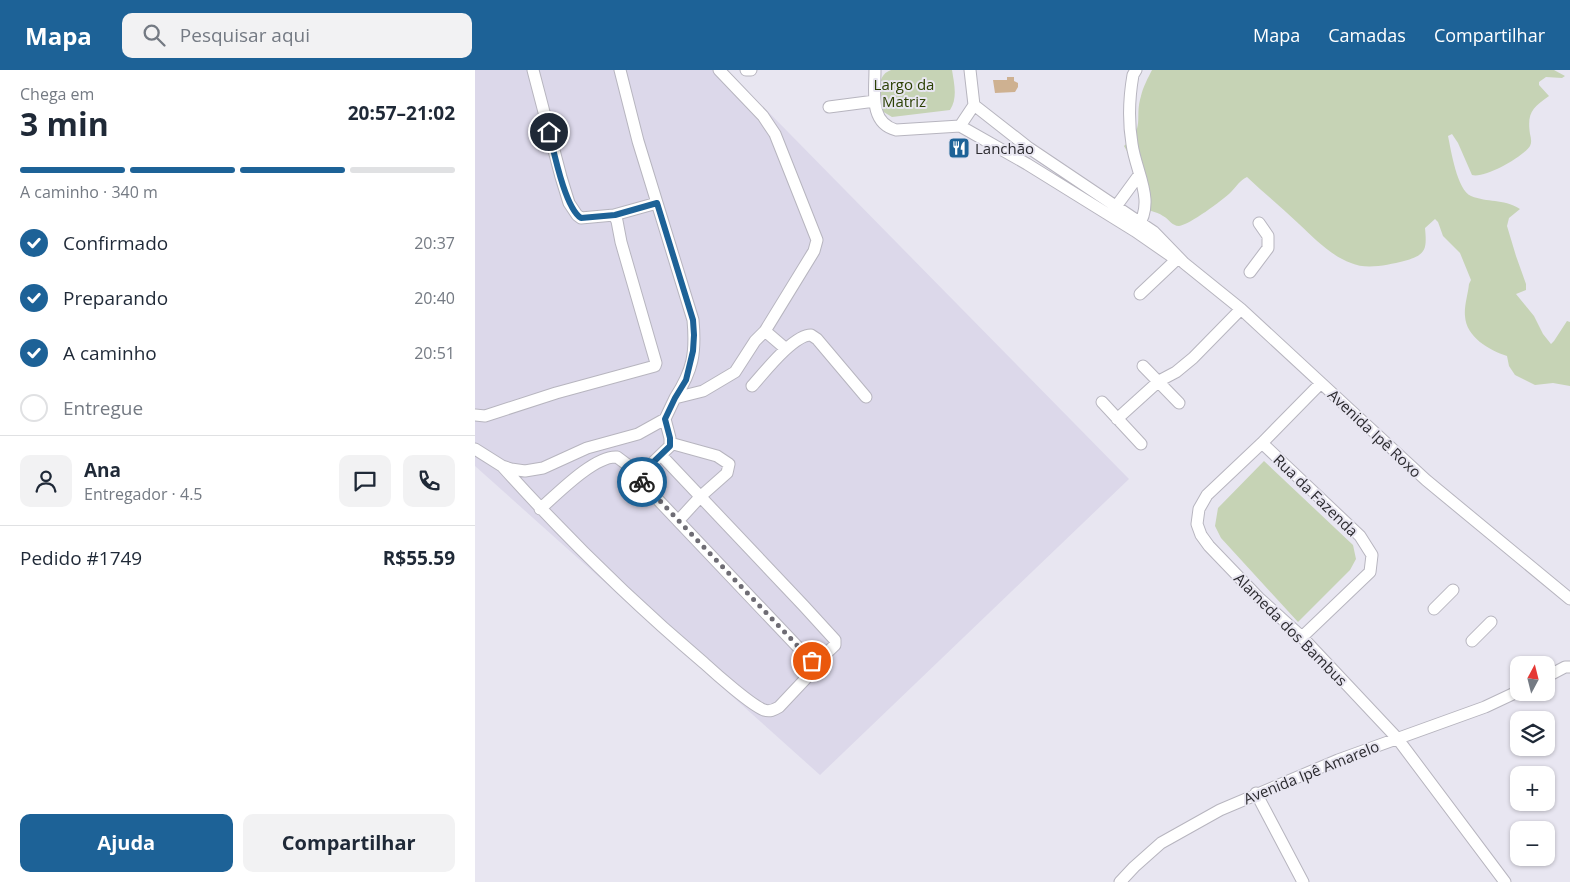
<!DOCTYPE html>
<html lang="pt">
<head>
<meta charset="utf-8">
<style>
	:root { --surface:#fff; --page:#f2f2f3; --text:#1f2937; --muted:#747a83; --line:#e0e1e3; --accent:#1d6297 }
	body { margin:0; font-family:"Open Sans",sans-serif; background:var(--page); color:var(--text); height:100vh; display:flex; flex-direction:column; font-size:19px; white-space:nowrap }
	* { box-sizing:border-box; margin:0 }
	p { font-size:16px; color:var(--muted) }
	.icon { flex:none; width:28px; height:28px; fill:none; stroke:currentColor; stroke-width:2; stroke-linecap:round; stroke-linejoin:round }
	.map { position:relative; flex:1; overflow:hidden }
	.details { display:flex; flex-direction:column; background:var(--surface); width:475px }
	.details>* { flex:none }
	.needle { width:32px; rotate:7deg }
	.fabs { position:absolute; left:1035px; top:586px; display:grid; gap:10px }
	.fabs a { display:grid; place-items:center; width:45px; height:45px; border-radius:10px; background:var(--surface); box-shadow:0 1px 4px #0004; font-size:25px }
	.pin { position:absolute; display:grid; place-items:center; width:42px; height:42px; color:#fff; margin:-21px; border:2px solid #fff; border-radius:50%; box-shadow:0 1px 5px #0007 }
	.courier { position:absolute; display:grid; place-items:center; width:50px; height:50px; margin:-25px; border:4px solid #1d6297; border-radius:50%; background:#fff; color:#222; box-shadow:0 1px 6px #0007 }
	.summary em { font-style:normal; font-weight:700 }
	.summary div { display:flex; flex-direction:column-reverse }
	.summary { display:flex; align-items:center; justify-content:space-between; height:85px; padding:0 20px }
	h1 { font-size:32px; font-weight:700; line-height:38px }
	.bar { display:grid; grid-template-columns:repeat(4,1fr); gap:8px 5px; align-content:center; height:60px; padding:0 20px }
	.bar i { height:6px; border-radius:4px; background:var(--line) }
	.bar .selected { background:var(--accent) }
	.bar p { grid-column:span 4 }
	.line { display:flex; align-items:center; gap:12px; padding:0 20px; border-top:1px solid var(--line) }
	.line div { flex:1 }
	.round { display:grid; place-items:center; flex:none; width:52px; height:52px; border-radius:10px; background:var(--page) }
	ol { padding:0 20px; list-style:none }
	li { display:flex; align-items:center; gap:15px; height:55px }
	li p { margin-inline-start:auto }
	li .icon { padding:5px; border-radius:50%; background:var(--accent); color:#fff; stroke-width:4 }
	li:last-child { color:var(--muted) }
	li i { width:28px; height:28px; border:2px solid var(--line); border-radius:50% }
	.primary-button { display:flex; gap:10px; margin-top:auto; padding:10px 20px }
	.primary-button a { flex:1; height:58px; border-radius:10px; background:var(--accent); color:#fff; font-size:20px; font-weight:700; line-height:58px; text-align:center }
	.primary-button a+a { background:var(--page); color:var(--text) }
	header { display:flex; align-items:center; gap:30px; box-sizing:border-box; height:70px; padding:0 25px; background:var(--accent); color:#fff }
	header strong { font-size:24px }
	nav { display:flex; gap:28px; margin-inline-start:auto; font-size:18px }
	.search { width:350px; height:45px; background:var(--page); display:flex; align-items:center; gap:12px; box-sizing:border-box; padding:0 18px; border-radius:10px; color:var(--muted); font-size:19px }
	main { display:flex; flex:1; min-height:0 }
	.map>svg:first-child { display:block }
	.built { fill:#dcd8ea }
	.green { fill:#c6d3b5 }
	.building { fill:#ceb191 }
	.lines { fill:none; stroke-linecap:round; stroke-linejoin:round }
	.minor-casing { stroke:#b7b5bf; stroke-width:13 }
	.minor { stroke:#fff; stroke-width:11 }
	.done { stroke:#6e6c74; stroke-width:5; stroke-dasharray:0 9 }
	.route { stroke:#1d6297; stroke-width:6 }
	.labels { text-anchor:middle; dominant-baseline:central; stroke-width:4; stroke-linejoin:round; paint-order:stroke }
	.park-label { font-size:15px; fill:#2c4004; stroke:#e8e6f1 }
	.poi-label { font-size:15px; fill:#2c2b30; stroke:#e8e6f1; text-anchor:start }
	.street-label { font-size:15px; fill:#2c2b30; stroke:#e8e6f1 }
</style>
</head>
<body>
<header>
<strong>Mapa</strong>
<div class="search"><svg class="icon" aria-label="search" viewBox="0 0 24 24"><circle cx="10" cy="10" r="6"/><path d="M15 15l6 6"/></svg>Pesquisar aqui</div>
<nav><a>Mapa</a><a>Camadas</a><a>Compartilhar</a></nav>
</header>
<main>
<section class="details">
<div class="summary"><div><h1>3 min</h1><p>Chega em</p></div><em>20:57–21:02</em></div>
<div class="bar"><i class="selected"></i><i class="selected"></i><i class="selected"></i><i></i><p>A caminho · 340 m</p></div>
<ol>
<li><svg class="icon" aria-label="check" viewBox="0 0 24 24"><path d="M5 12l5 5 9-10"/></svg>Confirmado<p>20:37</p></li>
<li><svg class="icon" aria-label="check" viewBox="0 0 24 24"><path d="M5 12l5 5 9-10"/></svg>Preparando<p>20:40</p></li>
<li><svg class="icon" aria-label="check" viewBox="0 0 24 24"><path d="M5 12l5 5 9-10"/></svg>A caminho<p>20:51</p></li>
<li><i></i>Entregue</li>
</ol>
<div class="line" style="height:90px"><a class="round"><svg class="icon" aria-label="person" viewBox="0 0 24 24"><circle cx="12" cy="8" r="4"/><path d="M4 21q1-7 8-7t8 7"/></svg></a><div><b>Ana</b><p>Entregador · 4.5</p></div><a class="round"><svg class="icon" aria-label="chat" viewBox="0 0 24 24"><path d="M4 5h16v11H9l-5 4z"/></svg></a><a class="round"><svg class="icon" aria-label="phone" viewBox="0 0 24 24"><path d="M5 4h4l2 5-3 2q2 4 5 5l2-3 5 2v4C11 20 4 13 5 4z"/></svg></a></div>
<div class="line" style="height:65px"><div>Pedido #1749</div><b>R$55.59</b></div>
<div class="primary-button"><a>Ajuda</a><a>Compartilhar</a></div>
</section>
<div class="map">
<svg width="1095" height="812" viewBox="0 0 1095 812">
	<rect width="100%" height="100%" fill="#e8e6f1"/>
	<path class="built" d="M0 0H252L654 409 345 705 0 396Z"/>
	<path class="green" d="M416 0H477C479 13 483 28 475 40L417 47 407 41C406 27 399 6 416 0Z
		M677 0H1079L1090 6 1087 8 1071 7 1064 12V15L1074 26C1057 38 1052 43 1055 64 1056 68 1057 72 1055 76 1048 87 1009 109 997 105L983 73 977 64 973 66C976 80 982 120 996 126 1013 133 1027 128 1045 139L1034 148 1032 156 1041 186 1051 214V220L1041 224 1059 246 1068 264 1076 274 1079 271 1092 251 1095 252V316L1078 313 1060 315 1040 305 1034 296 1032 286C1014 280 991 267 990 246 989 236 993 224 994 214L996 210 985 183 968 166 963 152 960 149 950 158C952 180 951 185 929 191 913 195 891 200 876 193 856 186 839 168 824 154 807 138 789 123 772 107 764 111 762 116 756 122 748 130 714 155 704 156 697 156 694 149 688 146 681 141 672 141 664 135 666 111 661 96 649 76 671 57 659 49 666 26 668 17 673 8 677 0Z
		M789 391 878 475 881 489 875 500 823 552 746 468 740 456 743 438Z"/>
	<path class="building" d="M532 7H539V11L543 13V17L540 22 520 23 518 10H532Z"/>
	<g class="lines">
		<g class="minor-casing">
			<path id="minor" d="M58 0 86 107 94 133 102 145 106 148 139 145
				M145 0 163 71 218 250C221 283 218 300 200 328
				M244 0 288 46 300 64 342 170 339 181 290 261
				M271 0H276
				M400 0C400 22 394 53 421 60L485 56 552 94 660 161 699 188
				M495 0 499 35 554 78 679 162 709 193 766 239 951 410 1095 529
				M661 0 658 5C654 28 653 50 657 74 661 103 681 131 662 158
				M354 37 400 31
				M485 56 499 35
				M637 142 664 105
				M775 202 793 178V166L784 153
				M665 224 701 190
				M668 296 704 333
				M846 313 787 373 732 425 724 439 722 454 726 465 734 476 784 528 827 567 922 668 1030 812
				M277 316C289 303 318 265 336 265L342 269 391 327
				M627 332 666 374
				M0 345 10 346 81 323 180 296 181 293 146 172 142 151 139 145 182 133
				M642 349 684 311 701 302 718 288 766 239
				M195 373 242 386 254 394 252 403 226 426 203 451
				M787 373 885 466 897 485 895 502 827 567
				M0 379 27 396 36 399 50 401 68 398 112 378 163 364 190 349 200 328 228 321 260 302 280 271 290 261 311 279
				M186 385 328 535 360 570V575L339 595
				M27 396C90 466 157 532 229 593 241 604 276 635 289 640 295 642 299 640 304 637L336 603 338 599V593L169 415 166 408 167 403 195 376V368L190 349
				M65 439C82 424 120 385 142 387L166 405
				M959 539 978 520
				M997 571 1016 552
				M1071 607 1090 597H1095
				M781 723 828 812
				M645 812 659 797 686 773 745 740 863 690 1010 637 1044 621"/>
		</g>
		<use href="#minor" class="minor"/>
	</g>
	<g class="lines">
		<path class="done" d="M167 412 337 591"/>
		<path class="route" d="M74 62C79 82 90 138 106 148L140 145 182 133 218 250 219 265 218 281 211 310 200 328 190 349 195 368V376L167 403 166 408 167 412"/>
	</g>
	<defs>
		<g id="restaurant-square" transform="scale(1.125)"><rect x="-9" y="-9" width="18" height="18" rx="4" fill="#1d6297" stroke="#e8e6f1"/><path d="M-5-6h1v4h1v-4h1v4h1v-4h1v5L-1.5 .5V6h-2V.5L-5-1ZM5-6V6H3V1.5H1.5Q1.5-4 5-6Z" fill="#fff"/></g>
	</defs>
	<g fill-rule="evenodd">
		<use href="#restaurant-square" x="484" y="78"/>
	</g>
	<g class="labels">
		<g class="park-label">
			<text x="429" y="14">Largo da<tspan x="429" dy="17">Matriz</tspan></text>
		</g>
		<g class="poi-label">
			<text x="500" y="78">Lanchão</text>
		</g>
		<g class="street-label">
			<text transform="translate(900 363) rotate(43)">Avenida Ipê Roxo</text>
			<text transform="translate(841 425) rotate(44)">Rua da Fazenda</text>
			<text transform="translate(816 559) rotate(45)">Alameda dos Bambus</text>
			<text transform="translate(836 702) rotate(-22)">Avenida Ipê Amarelo</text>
		</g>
	</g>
</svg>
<div class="fabs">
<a><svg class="needle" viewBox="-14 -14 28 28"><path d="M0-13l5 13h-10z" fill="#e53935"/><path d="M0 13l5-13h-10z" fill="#747a83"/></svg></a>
<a><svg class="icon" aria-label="layers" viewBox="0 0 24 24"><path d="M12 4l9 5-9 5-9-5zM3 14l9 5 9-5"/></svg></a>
<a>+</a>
<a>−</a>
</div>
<div class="pin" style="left:337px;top:591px;background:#ea580c"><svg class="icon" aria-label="bag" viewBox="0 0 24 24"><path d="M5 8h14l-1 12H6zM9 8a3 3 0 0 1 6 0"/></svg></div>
<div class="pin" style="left:74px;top:62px;background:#1f2937"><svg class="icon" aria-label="home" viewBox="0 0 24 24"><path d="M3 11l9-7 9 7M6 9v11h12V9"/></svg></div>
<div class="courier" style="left:167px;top:412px"><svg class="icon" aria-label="bike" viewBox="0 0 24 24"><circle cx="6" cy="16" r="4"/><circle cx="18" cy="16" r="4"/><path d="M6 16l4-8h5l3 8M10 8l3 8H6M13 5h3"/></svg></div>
</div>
</main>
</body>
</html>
